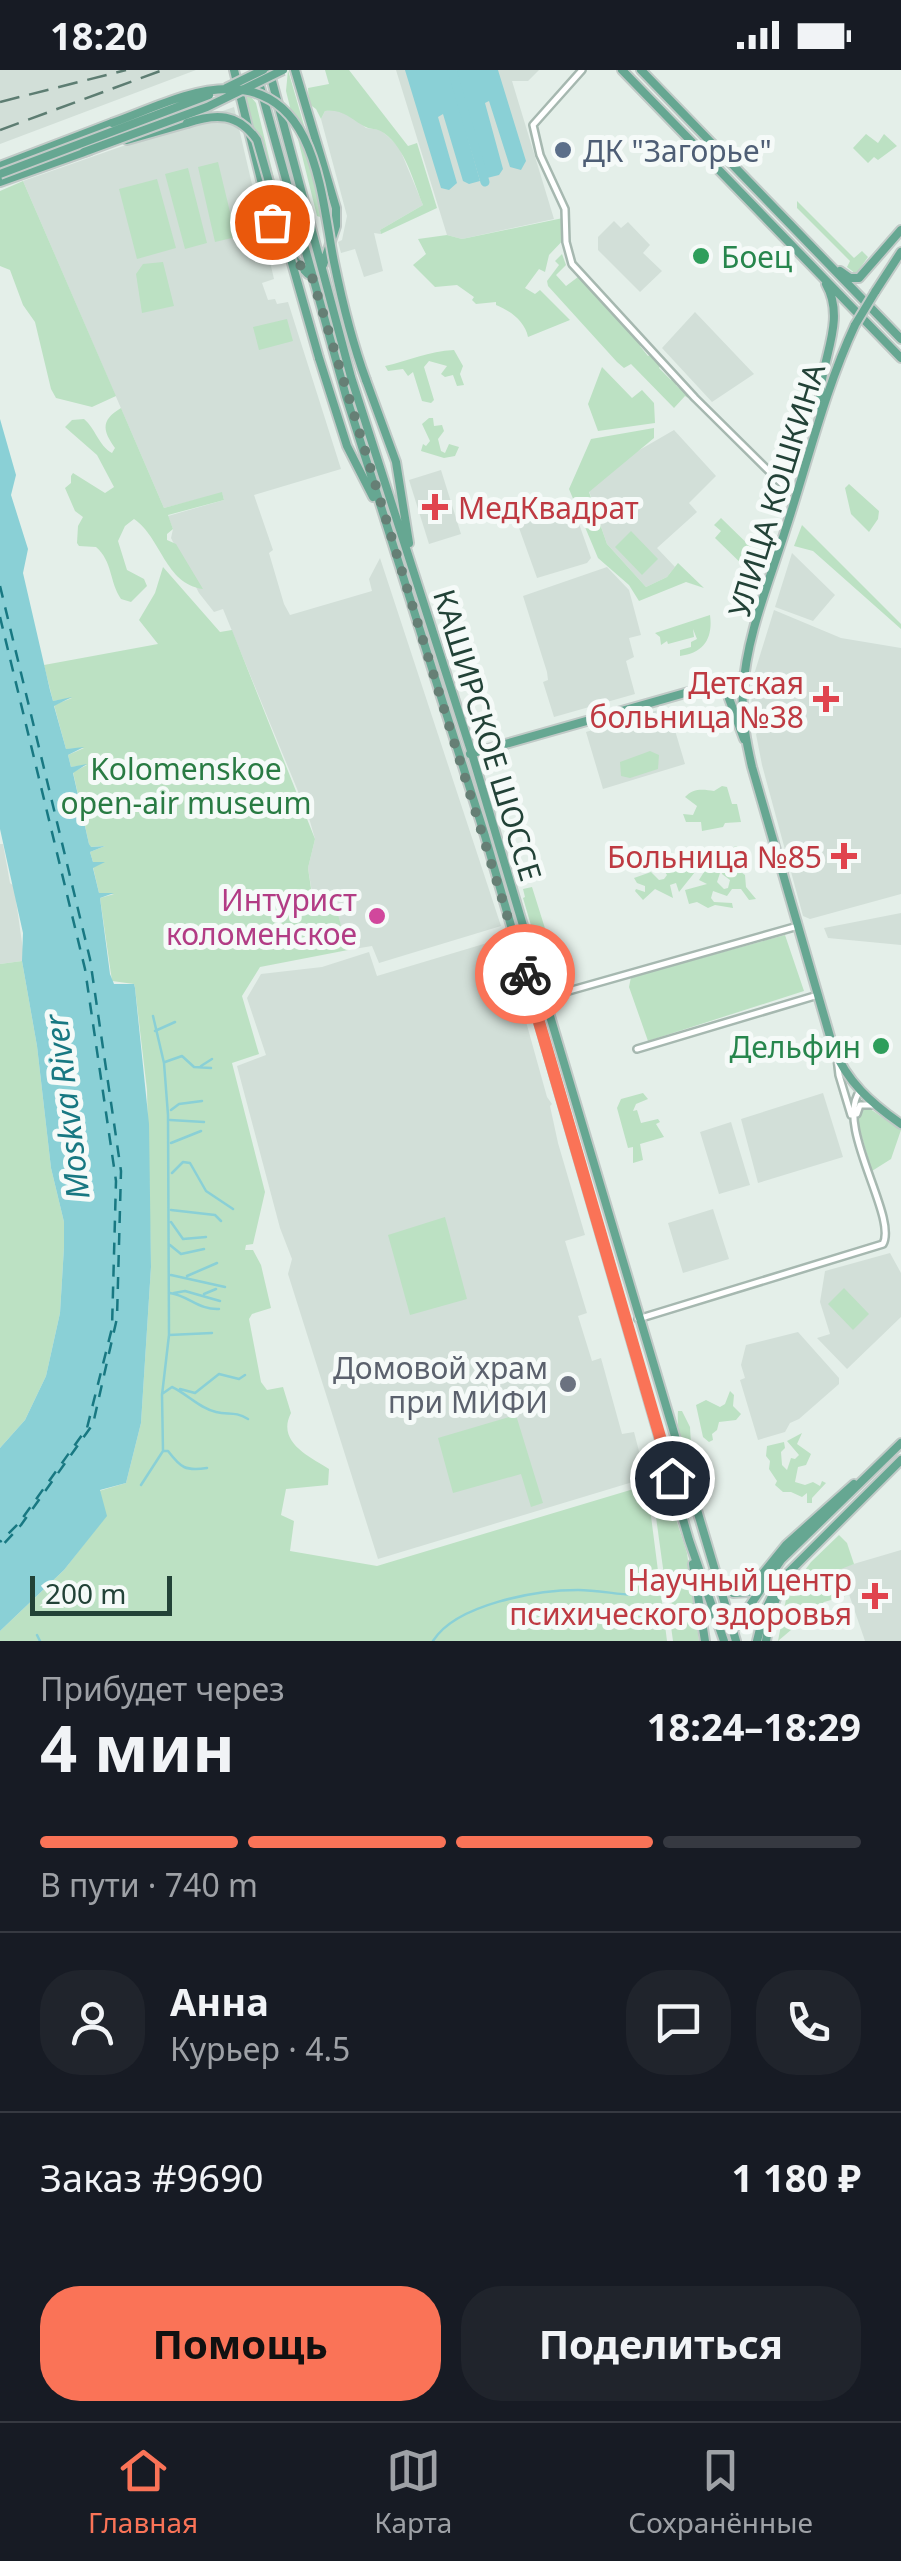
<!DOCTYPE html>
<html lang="ru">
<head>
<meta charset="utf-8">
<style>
	:root { --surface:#171b24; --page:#20242c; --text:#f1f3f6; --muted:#9ea1a6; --line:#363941; --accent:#fa7357 }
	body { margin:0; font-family:"Noto Sans",sans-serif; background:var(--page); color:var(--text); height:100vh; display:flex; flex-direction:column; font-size:38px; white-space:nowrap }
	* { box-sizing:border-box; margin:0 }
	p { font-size:32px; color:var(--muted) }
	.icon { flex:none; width:55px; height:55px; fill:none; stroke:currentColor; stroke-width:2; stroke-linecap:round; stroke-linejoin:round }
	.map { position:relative; height:1571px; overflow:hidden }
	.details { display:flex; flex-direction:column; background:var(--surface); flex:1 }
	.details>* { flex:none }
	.scale { position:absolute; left:30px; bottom:25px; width:142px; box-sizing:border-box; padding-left:10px; border:5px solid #224237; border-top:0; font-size:28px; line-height:35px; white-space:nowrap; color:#224237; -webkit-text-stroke:8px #f5faf8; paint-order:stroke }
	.pin { position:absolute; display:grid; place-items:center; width:85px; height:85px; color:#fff; margin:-42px; border:5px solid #fff; border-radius:50%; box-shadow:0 2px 10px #0007 }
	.courier { position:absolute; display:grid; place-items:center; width:100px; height:100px; margin:-50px; border:8px solid #fa7357; border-radius:50%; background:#fff; color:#222; box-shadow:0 2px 12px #0007 }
	.head em { font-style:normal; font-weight:700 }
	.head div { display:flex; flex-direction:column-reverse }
	.head { display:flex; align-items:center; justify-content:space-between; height:170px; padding:0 40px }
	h1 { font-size:65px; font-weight:700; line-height:75px }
	.bar { display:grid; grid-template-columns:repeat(4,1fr); gap:15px 10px; align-content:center; height:120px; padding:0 40px }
	.bar i { height:12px; border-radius:8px; background:var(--line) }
	.bar .selected { background:var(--accent) }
	.bar p { grid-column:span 4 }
	.line { display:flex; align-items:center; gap:25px; padding:0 40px; border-top:2px solid var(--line) }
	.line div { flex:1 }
	.round { display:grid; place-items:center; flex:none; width:105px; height:105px; border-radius:40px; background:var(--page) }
	.button { display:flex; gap:20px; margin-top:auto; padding:20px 40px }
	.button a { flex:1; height:115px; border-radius:40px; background:var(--accent); color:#111; font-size:40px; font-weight:700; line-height:115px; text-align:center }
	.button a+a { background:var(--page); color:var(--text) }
	.status { display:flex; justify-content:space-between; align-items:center; height:70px; padding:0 50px; background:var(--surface); direction:ltr }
	.status svg { height:28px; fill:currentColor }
	.menu { display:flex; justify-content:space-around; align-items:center; height:140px; border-top:2px solid var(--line); background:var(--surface); font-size:28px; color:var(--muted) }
	.menu a { display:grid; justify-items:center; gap:5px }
	.menu .selected { color:var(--accent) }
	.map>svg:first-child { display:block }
	.built { fill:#d2dfd8 }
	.green { fill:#bce1c3 }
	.water { fill:#8ad0d6 }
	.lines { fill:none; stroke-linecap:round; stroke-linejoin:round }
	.stream { stroke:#8ad0d6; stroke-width:2.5 }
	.river { stroke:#8ad0d6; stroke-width:9 }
	.ferry { stroke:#187882; stroke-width:2.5; stroke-dasharray:12 10; stroke-linecap:butt }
	.major-tunnel { stroke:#bdccc5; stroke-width:8; stroke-dasharray:8 4; stroke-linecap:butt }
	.minor-casing { stroke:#a6b8b0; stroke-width:10 }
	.major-casing { stroke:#c1cac7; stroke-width:12 }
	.minor { stroke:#fff; stroke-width:5 }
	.major { stroke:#66a792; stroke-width:8 }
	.rail { stroke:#5d7d72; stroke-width:2.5; stroke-dasharray:20 10; stroke-linecap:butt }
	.major-bridge-casing { stroke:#c1cac7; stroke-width:12; stroke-linecap:butt }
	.major-bridge { stroke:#66a792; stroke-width:8 }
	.done { stroke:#667f75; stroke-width:10; stroke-dasharray:0 18 }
	.route { stroke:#fa7357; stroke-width:12 }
	.service-dot { fill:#5c6f8a; stroke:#f5faf8; stroke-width:4 }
	.leisure-dot { fill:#2e9e5b; stroke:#f5faf8; stroke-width:4 }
	.health-dot { fill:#e0444e; stroke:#f5faf8; stroke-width:4 }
	.hotel-dot { fill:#d1479c; stroke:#f5faf8; stroke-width:4 }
	.worship-dot { fill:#6b7280; stroke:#f5faf8; stroke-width:4 }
	.labels { text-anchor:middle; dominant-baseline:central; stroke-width:10; stroke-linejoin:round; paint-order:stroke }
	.service-label { font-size:30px; fill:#4e5e75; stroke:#f5faf8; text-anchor:start }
	.leisure-label { font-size:30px; fill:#27864d; stroke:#f5faf8; text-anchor:start }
	.street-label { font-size:30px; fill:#224237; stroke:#f5faf8 }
	.health-label { font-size:30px; fill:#be3a42; stroke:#f5faf8; text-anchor:end }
	.park-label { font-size:30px; fill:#297b43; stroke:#f5faf8 }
	.hotel-label { font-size:30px; fill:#b23c85; stroke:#f5faf8; text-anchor:end }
	.worship-label { font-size:30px; fill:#5b616d; stroke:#f5faf8; text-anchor:end }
	.water-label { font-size:32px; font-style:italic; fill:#187882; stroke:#f5faf8 }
</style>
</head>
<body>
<div class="status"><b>18:20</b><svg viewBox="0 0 49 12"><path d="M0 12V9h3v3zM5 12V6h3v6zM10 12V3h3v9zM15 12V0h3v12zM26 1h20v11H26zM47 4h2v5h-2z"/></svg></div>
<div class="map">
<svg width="901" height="1571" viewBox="0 0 901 1571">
	<rect width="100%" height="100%" fill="#e4efe9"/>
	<path class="built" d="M0 0H196L0 74Z
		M396 0H539L528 11H512L554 149 462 169 447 165Z
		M234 37 274 209 262 213 268 230 275 229 277 234 288 232 341 399 254 425 273 480 269 483 284 534 290 545 372 521 369 509 380 488 501 856 379 893 372 876 348 880 337 842 316 847 308 798 315 769 309 748 223 539 214 542 199 523 171 468 173 459 168 446 224 430 222 423 164 438 23 111Z
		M335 40 350 45 366 58 381 60 399 77 423 135 380 160 381 164 374 163 383 201 364 207 355 179 341 183 338 172 342 170 347 146 321 49 325 41Z
		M614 151 621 158 628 152 650 175 643 183 662 201 640 222 598 180V167Z
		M695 242 754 304 712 332 662 278Z
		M674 360 716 406 689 433 697 442 657 478 675 497 667 507 646 517 607 474 589 421 629 386Z
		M441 400 461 464 429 474 409 410Z
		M571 431 591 488 587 493 537 508 514 444Z
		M792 483 835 525 813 551 775 537Z
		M607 497 629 520 641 565 629 568 634 587 626 591 635 624 554 647 543 612 548 610 547 602 523 526Z
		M774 540 841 568 901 578V824L810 849 803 846 762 695 756 664 763 658 761 653 751 647 752 611Z
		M668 637 685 694 603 719 586 662Z
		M0 774H3L10 813 14 816 24 887 22 891 0 894Z
		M901 843V875L828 868 824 858Z
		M497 870 508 906 513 905 547 1027 552 1034 550 1036 558 1073 585 1165 565 1171 587 1243 578 1246 592 1291 601 1288 622 1364 634 1362 646 1408 378 1489 288 1204 292 1189 280 1158 237 996 266 985 247 928 261 904 322 897 369 882 377 906Z
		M823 1023 843 1087 758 1113 741 1049Z
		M731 1052 750 1115 719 1124 700 1062Z
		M713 1139 729 1189 683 1203 668 1153Z
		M890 1183 901 1203V1247L847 1299 817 1268 830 1264 820 1232 825 1201Z
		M798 1262 839 1308V1314L799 1349 790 1353 785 1362 758 1370 740 1310 745 1308 741 1295 746 1275Z
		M901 1480V1571H865L840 1498Z"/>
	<path class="green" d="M288 0 329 142 326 149 317 146 286 21Z
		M325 0H349L408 76 417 73 437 138 381 164 380 160 423 135C413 111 406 79 384 63 378 58 369 60 362 55 349 47 342 39 325 41L321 49 316 39 309 34 308 18 329 14Z
		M247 3 255 30 243 17 256 33 286 158 277 152 240 14 239 5Z
		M866 64 878 73 884 64 897 76 878 90 874 87 868 93 853 78Z
		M218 92 236 167 215 172 198 97Z
		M188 98 207 173 185 179 165 104Z
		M157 109 176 178 137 189 119 119Z
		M23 111 116 326 92 337 56 328 51 319 35 252 23 235 10 200 0 196V121Z
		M797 131 854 188 862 181 868 187 856 204 847 197 850 191 797 138Z
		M563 148V164L566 167 549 185 545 202 539 199 525 218 535 224 540 220 570 250 528 267C525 251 509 240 496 235V232L476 234 472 230 474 227 457 215 435 217 413 195 426 184 418 169 447 165 462 169Z
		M562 184 566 195 556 205 566 216 578 207 642 274 640 276 648 286 651 284 661 295 659 298 671 310 676 306 680 311 676 315 679 318 683 314 686 318 683 321 688 328 685 326 674 338 631 294 624 298 617 292 548 216 547 211 559 195 555 191Z
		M163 192 174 236 142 243 136 204 143 194Z
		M287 249 293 271 259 280 253 257Z
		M454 280 463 296 460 304 464 315 457 316 453 305 445 307 441 304 447 296 429 291 424 297 434 330 431 333 422 331 413 302 408 306 403 299 388 301 385 296C408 291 429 281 454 280Z
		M602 297 632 328 642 320 654 333 655 353 598 361 588 334Z
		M121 338 164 438 222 422 224 430 168 445 173 459 167 464V470L176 474 203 519C165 514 161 467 134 449L125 456 118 471 127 500 144 509 147 516 131 532 121 529C109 511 113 492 96 477L79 476 77 473 78 456 83 447 75 441 65 418 71 413V406L73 403 105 423 114 417 97 385 65 357 72 350 84 349C96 359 98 375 112 383L115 378C102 360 101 350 121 338Z
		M429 348H433L434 356 442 355 444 361 438 369 441 381 445 383 449 374 459 377 455 386 444 388 421 381 423 374 426 376 430 371 422 354Z
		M654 358V368L589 422 607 474 646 517 667 507 678 493 704 518 686 512 639 531 629 515 598 488 569 419 591 369Z
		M849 414 879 441 878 449 869 462 851 444 845 418Z
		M721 448 759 485 753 505 715 468 721 461 714 455Z
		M802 455 901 554V559L813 481 794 476Z
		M631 461 658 489 642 505 615 477Z
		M163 497 220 562 232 560 315 769 308 798 315 846 337 841 348 880 260 897 242 926 259 984 232 993 265 1122 253 1174 246 1175 245 1180H253L261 1195 271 1238 252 1244 249 1249 261 1312 267 1320 283 1317 291 1343C276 1372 310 1387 329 1399L328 1415 286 1419 281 1445 294 1451 290 1481 377 1496 647 1415 667 1571H0V1561L64 1500 106 1446 99 1421 126 1413 141 1353 151 1197 147 1020 135 918 134 914 112 911 100 828 114 824 99 823 93 797 103 792H93L90 782 105 776 90 777 89 774 73 702 87 695 71 697 68 685 84 678 66 679 54 635 72 628 53 631 44 595 158 574 139 550 155 523Z
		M710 545C713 567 705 583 680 586V580L691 577V572L697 569 693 559 694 567 668 574 667 571 661 575 660 567 655 563Z
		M650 681 659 685 658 699 630 708 621 706 620 692Z
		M722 716 727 717 732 734H737L741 752 725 753 723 757 702 761 701 752H686L683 744 693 745 697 736 685 727C693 718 703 719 714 721Z
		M737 776 747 796 735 783 730 797 733 803 741 802 745 805 746 817 756 829 749 830 741 819H732L727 826 713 821 711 828 714 832 732 833 733 838 715 835 708 838 697 832 689 834 685 820 707 814 699 810 704 802 693 790 711 793 710 798 720 803 717 812 724 819 728 818 730 810 722 804 723 799 716 796 717 789 707 785Z
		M682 795 684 801 695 802 679 822 676 813 670 815 673 828 655 819 643 830 635 821 636 819 645 822V816L637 813 634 808 651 802 659 810 664 809 667 805 663 799Z
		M532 817 564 919 555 921 549 917 523 828 525 827 523 819Z
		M785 865 804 921 648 971 629 917 631 907Z
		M22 891 37 976 51 1098 64 1152V1177L60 1243 46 1306 25 1350 0 1378V894Z
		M643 1023 648 1029 636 1034 633 1041 637 1040 641 1053 658 1049 660 1052 656 1054 664 1067 640 1074 643 1090 633 1093V1077L628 1078 617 1038 621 1029Z
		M866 1036 901 1060 891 1089 872 1101 856 1047Z
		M445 1147 467 1229 410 1245 388 1165Z
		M844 1218 869 1244 853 1260 828 1234Z
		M730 1321 734 1325 733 1336 741 1344 736 1350 719 1352 717 1360 712 1364 713 1370 709 1372 703 1367 696 1335 706 1330 720 1337 725 1334Z
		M678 1341H682L690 1357 691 1374 697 1379 700 1399 708 1413 704 1422C686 1407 676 1364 678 1341Z
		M516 1345 543 1433 531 1437 521 1404 453 1423 438 1368Z
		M802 1363 797 1374 811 1384 806 1395 798 1397 795 1412 805 1415 813 1412 820 1416 822 1411 826 1413 812 1428V1433H807V1423L802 1427 791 1422H783L775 1415 777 1411 769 1399 770 1391 766 1386 767 1376 784 1372 785 1378 781 1382 782 1395 787 1400 791 1388 795 1389 799 1385 787 1371Z
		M656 1414 666 1418 687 1483 699 1571H673L652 1418Z
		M839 1465 847 1473 854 1494 841 1499 849 1525 824 1532 778 1571 787 1524 811 1492Z"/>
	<path class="water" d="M405 0H449L480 111 469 114 463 111 443 44 438 47 457 113 449 120 441 118Z
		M456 0H498L526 91 521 100 510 97 489 31 485 33 503 99 499 105 487 108Z
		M0 349 16 405 11 425 28 479 23 503 50 620 53 631 72 627 54 636 66 679 84 677 68 685 71 697 87 694 73 703 89 774 91 777 105 776 90 782 93 792H105L93 798 99 823H114L100 828 110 904 114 914H134L135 918 149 1054 151 1197 141 1353 126 1413 100 1420 107 1446 64 1500 0 1561V1378L25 1350 46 1306 60 1243 64 1177V1152L51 1098 37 976 22 891 23 863 0 759Z"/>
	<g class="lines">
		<path class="stream" d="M155 961 175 952
			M165 992 182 986 194 997 211 998
			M201 996 212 989
			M171 1040 179 1034 202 1031
			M170 1050 204 1052
			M171 1073 201 1061
			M172 1103 183 1092 190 1093 206 1121 233 1139
			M171 1140 215 1145 221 1151
			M171 1152 183 1169 206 1167
			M170 1175 181 1184 204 1179
			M171 1205 225 1217
			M187 1206 217 1193
			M170 1223C189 1226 199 1240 219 1239
			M174 1223 185 1221 220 1231
			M204 1224 216 1219
			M169 1265 212 1263
			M180 1319 195 1323 219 1304 239 1309 245 1305
			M162 1324 172 1317C186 1323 200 1339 216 1342 229 1345 235 1341 248 1349
			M163 1381H168C181 1398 185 1401 207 1398
			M141 1415 163 1381 162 1325 169 1265 168 1045 164 993 153 946
			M37 1565 40 1571
			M433 1571C456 1534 537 1520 578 1520 596 1520 615 1524 633 1525"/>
		<path class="river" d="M452 0 485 112"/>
		<path class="ferry" d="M0 516 90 889 121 1101 117 1248 93 1354 21 1455 0 1478
			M0 547 85 899 116 1111 112 1258 87 1358 19 1453 0 1472"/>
		<path class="major-tunnel" d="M730 1571 742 1547"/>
		<g class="minor-casing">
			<path id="minor" d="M582 0 533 55 540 85 565 139 566 172 572 194 695 328 784 416 797 422
				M544 928 798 856
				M637 979 818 925
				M837 988 839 1005 851 1045
				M857 1044 860 1035H874
				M638 1249 883 1174C898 1147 834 1055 860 1021"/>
		</g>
		<g class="major-casing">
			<path id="major" d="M234 0 276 171 308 204
				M269 0 351 307 472 684 736 1571
				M295 0 336 138V156L323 195
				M622 0 901 288
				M641 0 901 269
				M258 9 346 326 485 766 689 1470 724 1571
				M127 70 187 53
				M0 96 112 53
				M0 112 90 80
				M840 201 850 208H859L901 160
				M875 222 901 182
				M855 255C825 319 808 391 786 458 770 510 746 566 743 621 741 646 746 672 752 697L833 977C847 1012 871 1033 901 1054
				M319 288 347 376 373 427
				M366 310 396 392 409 473
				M821 341C814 298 849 255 826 214
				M715 614 727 623 744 669
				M470 684 745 606
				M693 1494 705 1571
				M721 1511 733 1523 748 1522 786 1475 854 1414
				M742 1547 781 1490 901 1373
				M757 1571 764 1543 779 1512 901 1390
				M766 1571 771 1542 780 1518"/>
		</g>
		<use href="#minor" class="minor"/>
		<use href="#major" class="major"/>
		<path class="rail" d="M0 32 126 0
			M0 60 163 0"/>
		<g class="major-bridge-casing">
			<path id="major-bridge" d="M226 18 263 0
				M112 53C149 40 191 18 230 19 318 20 321 128 334 192 342 231 352 272 366 310
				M187 53C216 43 238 43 257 70L319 288
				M84 82 207 37 283 0
				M0 104 209 25
				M855 255 875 222"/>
		</g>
		<use href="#major-bridge" class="major-bridge"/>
	</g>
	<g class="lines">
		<path class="done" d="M272 152 276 171 312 207 525 904"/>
		<path class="route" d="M525 904 672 1408"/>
	</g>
	<circle class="service-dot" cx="563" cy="80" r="10"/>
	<g class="leisure-dot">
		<circle cx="701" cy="186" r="10"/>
		<circle cx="881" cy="976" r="10"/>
	</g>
	<g class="health-dot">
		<path d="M430 422h10v10h10v10h-10v10h-10v-10h-10v-10h10z"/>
		<path d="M821 614h10v10h10v10h-10v10h-10v-10h-10v-10h10z"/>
		<path d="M839 771h10v10h10v10h-10v10h-10v-10h-10v-10h10z"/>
		<path d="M870 1511h10v10h10v10h-10v10h-10v-10h-10v-10h10z"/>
	</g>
	<circle class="hotel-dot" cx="377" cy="846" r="10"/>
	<circle class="worship-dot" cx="568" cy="1314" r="10"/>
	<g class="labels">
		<g class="service-label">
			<text x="583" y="80">ДК "Загорье"</text>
		</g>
		<g class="leisure-label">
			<text x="721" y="186">Боец</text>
			<text x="861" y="976" text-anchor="end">Дельфин</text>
		</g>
		<g class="street-label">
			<text transform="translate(776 420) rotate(-73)">УЛИЦА КОШКИНА</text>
			<text transform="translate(488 665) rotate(73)">КАШИРСКОЕ ШОССЕ</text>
		</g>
		<g class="health-label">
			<text x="458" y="437" text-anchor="start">МедКвадрат</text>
			<text x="804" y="612">Детская<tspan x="804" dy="34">больница №38</tspan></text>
			<text x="822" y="786">Больница №85</text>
			<text x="852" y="1509">Научный центр<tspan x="852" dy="34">психического здоровья</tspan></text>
		</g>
		<g class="park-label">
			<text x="186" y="698">Kolomenskoe<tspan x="186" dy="34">open-air museum</tspan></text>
		</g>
		<g class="hotel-label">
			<text x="357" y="829">Интурист<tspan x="357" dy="34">коломенское</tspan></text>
		</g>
		<g class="worship-label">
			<text x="548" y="1297">Домовой храм<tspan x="548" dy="34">при МИФИ</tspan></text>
		</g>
		<g class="water-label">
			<text transform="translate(66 1037) rotate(-97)">Moskva River</text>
		</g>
	</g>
</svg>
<div class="scale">200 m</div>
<div class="pin" style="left:272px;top:152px;background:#ea580c"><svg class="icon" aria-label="bag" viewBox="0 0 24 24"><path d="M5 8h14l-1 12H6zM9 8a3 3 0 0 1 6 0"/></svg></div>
<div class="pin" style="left:672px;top:1408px;background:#1f2937"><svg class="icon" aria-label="home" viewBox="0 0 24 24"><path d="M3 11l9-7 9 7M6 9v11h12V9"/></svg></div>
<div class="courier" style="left:525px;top:904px"><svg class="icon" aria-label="bike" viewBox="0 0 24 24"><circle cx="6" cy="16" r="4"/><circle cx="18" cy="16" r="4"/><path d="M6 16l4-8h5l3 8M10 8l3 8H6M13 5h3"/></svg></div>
</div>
<section class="details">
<div class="head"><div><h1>4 мин</h1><p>Прибудет через</p></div><em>18:24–18:29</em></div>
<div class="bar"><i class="selected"></i><i class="selected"></i><i class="selected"></i><i></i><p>В пути · 740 m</p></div>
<div class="line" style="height:180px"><a class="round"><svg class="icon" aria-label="person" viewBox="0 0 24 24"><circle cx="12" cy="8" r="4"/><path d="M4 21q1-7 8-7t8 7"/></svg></a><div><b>Анна</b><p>Курьер · 4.5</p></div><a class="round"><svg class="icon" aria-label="chat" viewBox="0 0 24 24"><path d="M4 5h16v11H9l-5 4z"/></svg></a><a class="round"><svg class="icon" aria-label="phone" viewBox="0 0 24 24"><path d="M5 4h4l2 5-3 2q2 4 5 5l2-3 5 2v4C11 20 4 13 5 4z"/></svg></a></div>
<div class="line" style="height:130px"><div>Заказ #9690</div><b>1 180 ₽</b></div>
<div class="button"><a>Помощь</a><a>Поделиться</a></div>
</section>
<nav class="menu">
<a class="selected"><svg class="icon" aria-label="home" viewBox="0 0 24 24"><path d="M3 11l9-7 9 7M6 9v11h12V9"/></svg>Главная</a>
<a><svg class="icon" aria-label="map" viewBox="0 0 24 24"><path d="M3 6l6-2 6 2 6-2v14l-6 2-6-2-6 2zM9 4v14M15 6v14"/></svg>Карта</a>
<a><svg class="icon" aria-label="saved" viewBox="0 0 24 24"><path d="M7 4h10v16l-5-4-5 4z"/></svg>Сохранённые</a>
</nav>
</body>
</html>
